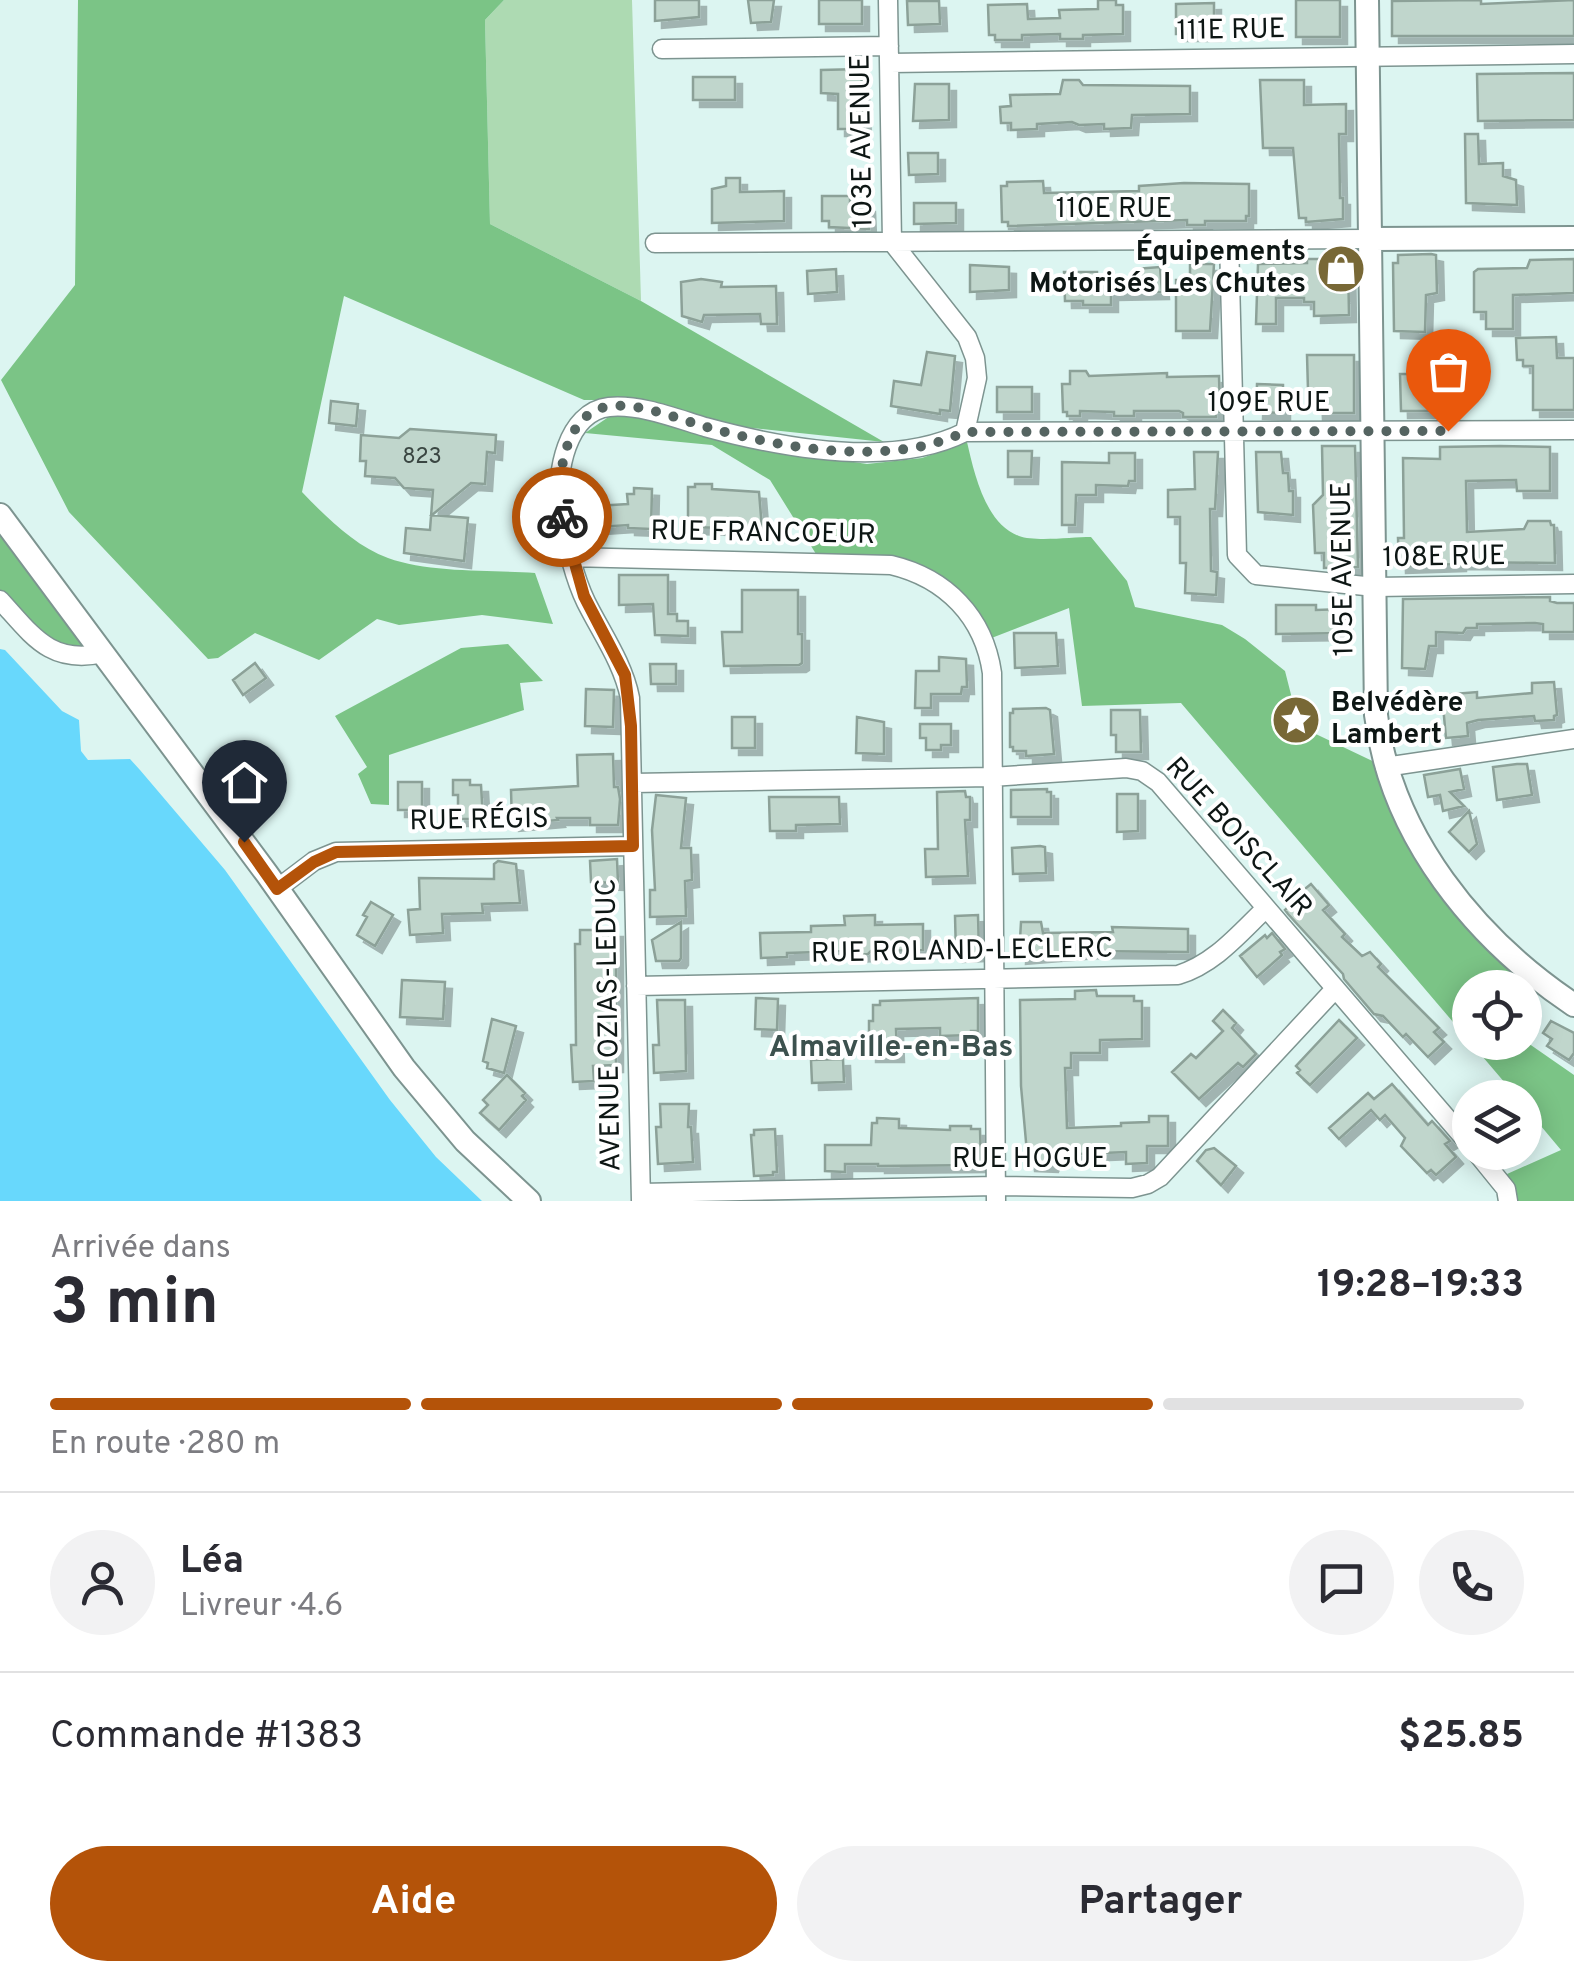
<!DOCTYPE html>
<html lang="fr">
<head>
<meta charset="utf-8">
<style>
	:root { --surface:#fff; --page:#f2f2f3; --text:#2b2b33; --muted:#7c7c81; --line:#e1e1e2; --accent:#b45309 }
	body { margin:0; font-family:Overpass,sans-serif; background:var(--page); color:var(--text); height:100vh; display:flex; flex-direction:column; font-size:38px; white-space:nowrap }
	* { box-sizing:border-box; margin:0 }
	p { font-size:32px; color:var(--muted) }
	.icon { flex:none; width:55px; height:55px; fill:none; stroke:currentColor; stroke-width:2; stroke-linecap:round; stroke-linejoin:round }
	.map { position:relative; height:1201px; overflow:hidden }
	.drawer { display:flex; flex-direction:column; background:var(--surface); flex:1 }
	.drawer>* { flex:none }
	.tools { position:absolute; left:1452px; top:970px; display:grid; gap:20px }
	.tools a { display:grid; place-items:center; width:90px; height:90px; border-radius:50%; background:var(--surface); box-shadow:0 5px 25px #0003; font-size:50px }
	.pin { position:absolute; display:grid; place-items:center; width:85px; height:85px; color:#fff; margin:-102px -42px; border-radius:50% 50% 50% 0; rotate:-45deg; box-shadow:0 0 10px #0007 }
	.pin .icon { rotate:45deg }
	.courier { position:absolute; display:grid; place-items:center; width:100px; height:100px; margin:-50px; border:8px solid #b45309; border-radius:50%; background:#fff; color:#222; box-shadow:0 2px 12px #0007 }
	.summary em { font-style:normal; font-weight:700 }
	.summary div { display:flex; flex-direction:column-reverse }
	.summary { display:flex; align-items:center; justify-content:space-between; height:170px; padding:0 50px }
	h1 { font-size:65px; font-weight:700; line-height:75px }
	.bar { display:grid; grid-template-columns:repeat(4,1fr); gap:15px 10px; align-content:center; height:120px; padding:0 50px }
	.bar i { height:12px; border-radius:8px; background:var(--line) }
	.bar .current { background:var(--accent) }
	.bar p { grid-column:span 4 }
	.line { display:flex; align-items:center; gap:25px; padding:0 50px; border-top:2px solid var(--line) }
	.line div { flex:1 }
	.round { display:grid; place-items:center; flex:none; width:105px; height:105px; border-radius:52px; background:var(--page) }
	.action { display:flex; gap:20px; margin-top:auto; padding:20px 50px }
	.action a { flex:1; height:115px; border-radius:60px; background:var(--accent); color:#fff; font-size:40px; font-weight:700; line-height:115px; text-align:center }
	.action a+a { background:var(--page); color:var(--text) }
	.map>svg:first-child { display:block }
	.green { fill:#addab2 }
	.forest { fill:#7bc486 }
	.water { fill:#68d8fc }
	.building { fill:#c0d6cc; stroke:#8ca198; stroke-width:2.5; filter:url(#shadow) }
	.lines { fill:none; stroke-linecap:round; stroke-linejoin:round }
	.minor-casing { stroke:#7d9490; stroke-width:21 }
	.tertiary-casing { stroke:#7d9490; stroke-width:26 }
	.minor { stroke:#fff; stroke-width:18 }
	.tertiary { stroke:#fff; stroke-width:22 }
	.done { stroke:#556461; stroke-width:10; stroke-dasharray:0 18 }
	.route { stroke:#b45309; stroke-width:12 }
	.labels { text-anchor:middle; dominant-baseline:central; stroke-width:8; stroke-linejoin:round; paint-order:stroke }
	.number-label { font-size:22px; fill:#3a4642 }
	.street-label { font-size:28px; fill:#0d1614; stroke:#fff }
	.poi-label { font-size:28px; font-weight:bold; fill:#0d1614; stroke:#fff; text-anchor:end }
	.neighbourhood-label { font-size:30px; font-weight:bold; fill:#3c514e; stroke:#fff }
</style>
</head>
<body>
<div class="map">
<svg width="1574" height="1201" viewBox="0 0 1574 1201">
	<defs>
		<filter id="shadow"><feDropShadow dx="7" dy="7" stdDeviation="0" flood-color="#0004"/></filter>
	</defs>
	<rect width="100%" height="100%" fill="#dcf5f1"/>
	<path class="green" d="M504 0H632L641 301 490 224 485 20Z"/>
	<path class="forest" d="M78 0H504L485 20 490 224 641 301 884 442 724 425 620 400H584L344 296 302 492C326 517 355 546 388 558 429 573 491 570 535 573L553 624 482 615 399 625 377 619 319 660 255 633 218 658 208 659 69 512 1 380 75 285Z
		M620 414H636L814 456 867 464 922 458 967 442C974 472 985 524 1019 536 1035 542 1072 537 1091 537L1127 581 1135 607 1222 625 1245 639 1285 671 1299 726 1385 767 1402 815 1525 969 1510 987 1470 988V1042L1525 1041 1574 1075V1201H1517L1507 1174 1561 1150 1525 1107V1098L1517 1097 1181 703 1082 706 1069 608 989 639 958 596 859 556 816 554 770 480 712 445 585 433 610 416Z
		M0 515 104 653 71 658 0 600Z
		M508 644 543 681 520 683 524 710 389 755V805L371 804 358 774 367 767 335 716 461 648Z"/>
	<path class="water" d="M0 649 5 650 62 711 79 720 81 751 88 760 130 759 140 770 225 870 390 1100 436 1157 482 1201H0Z"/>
	<path class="building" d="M655 0H699V17L655 21Z
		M748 0H774L771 22 751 23Z
		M819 0H862V24H819Z
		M1098 0H1116V5H1123V34L1083 35V39H1060V34L1022 35V40H995V35H989L988 5 1027 4 1028 19 1060 18 1059 10 1098 9Z
		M1296 0H1340V37H1296Z
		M1481 0V4L1574 0V36H1392V1Z
		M907 1H939L940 24 908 25Z
		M1214 3V34H1176V4Z
		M861 69 864 129H838V94L821 93V70Z
		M1574 73V120L1478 121 1477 74Z
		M693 77H735V100H693Z
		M1063 80H1079L1083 85 1190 86V114L1132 115 1131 128 1104 129V124L1079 125 1072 122 1037 124V129L1011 130V123H1001L1000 107 1011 106 1010 95 1060 94Z
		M1260 80H1304V105L1346 104V134H1339L1340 198H1343V219L1306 222V218H1299L1293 148H1263Z
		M915 84H949V120L913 121Z
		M1465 134H1478L1479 164 1503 163V176L1516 180 1517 205 1466 203Z
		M908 153H938V174L909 175Z
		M726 178H740V192L784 191V221L712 223V189L726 186Z
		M1043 181 1044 193 1139 191V186L1184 183 1249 184V216H1246V221H1205V225H1187V220L1008 226V222H1002L1001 186H1007V182Z
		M822 196H850V205H868L869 229 829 227V221H822Z
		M914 203H956V223L914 224Z
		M1431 254 1436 255 1437 293 1426 295 1425 332 1394 331 1393 263H1398V255Z
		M1307 259H1348L1349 315 1314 316V302H1304V298H1276V324H1256L1258 264 1307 263Z
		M1574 259V293L1513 295V329H1486V312H1474V272L1478 269 1527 268 1530 260Z
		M1190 264H1214L1210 331H1176V280H1190Z
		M970 265 1009 267V290L970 292Z
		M1160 267 1162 292 1111 293V305H1083V301H1065L1064 272H1097V279H1135V269Z
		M836 269 837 292 808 294 807 271Z
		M701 279 722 282 721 287 776 286 777 324H761L760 314 704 315 702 322 682 316 681 282Z
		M1556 337 1557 358H1574V410H1533V366H1523V360H1517L1516 338Z
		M927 352 955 356 950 411 940 410V414L891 406 894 381 921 385Z
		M1307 355H1354V413H1316L1315 390H1308Z
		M1070 371H1086L1089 376 1167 373V377L1219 376 1220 412H1216V417H1183V413L1179 411H1134V416H1114V412L1080 411V416H1067V412H1063L1062 384H1070Z
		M1400 374H1442V411H1401Z
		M1257 384 1283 385V413L1256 412Z
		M997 387H1032V412H997Z
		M331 401 358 404 356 426 329 423Z
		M410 429 496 435 495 453 487 452 485 484 471 483 432 515 468 518 464 561 404 553 406 528 430 530 433 490 404 488 395 478 365 476 366 461H360L361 435 399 438Z
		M1322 446H1355L1358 567 1324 568V553H1315L1313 505 1323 495Z
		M1500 446 1550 447V491H1517L1516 480 1466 481 1467 532 1524 529 1528 521H1550L1551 525H1554L1555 563 1459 562V564L1399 566 1398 538H1404L1403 458 1440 459V447Z
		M1008 451H1032L1031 477H1008Z
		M1194 452H1218L1215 509H1210L1211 571 1217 572 1216 595 1185 593 1186 563H1180V517H1168V490L1195 489Z
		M1256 452H1281L1283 473H1288L1289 491H1293V515L1258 512Z
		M1109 453H1135V481H1129L1128 486 1096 485V495H1076L1075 525H1062V462L1109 463Z
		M695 484H712V489L759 492 762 529 688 527V487H695Z
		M634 488 652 489 651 529 628 528V525L584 528 579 491 594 490 595 506 628 504 627 494H634Z
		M619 575H668V614H677V621H688V636L655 635 653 604 619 605Z
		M742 590H798V634H802V663L799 665 724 666 722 632H742Z
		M1550 597V601L1557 603H1574V632H1543V624L1535 623 1477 624V628H1466L1463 633 1436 632V646H1429L1425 669 1402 668 1403 599Z
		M1276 605H1316V610L1345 609V633L1276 634Z
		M1014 633H1056L1058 666 1015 668Z
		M939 657 966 659 967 687H962L961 694H931V708H915L916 671H939Z
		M255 663 266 678 243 695 233 680Z
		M650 664H676V684H651Z
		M1554 682 1557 715 1554 716V720L1535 721 1534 716 1478 720 1467 723 1468 736 1446 738 1442 695 1477 692V698L1532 693V683Z
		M586 689 614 690 613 727 585 726Z
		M1046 708 1050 710 1054 754 1026 756V751H1013V747H1010V713H1013V709Z
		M1111 710H1140L1141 752H1116V735H1111Z
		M732 717H755V748H732Z
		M857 717 884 722V754L856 753Z
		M920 724H951V745H941V750H926V738H920Z
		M613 754 614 787H618L620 799 618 825H590V818H557L558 820 512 824 511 790 578 786 577 755Z
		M1517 764H1527L1532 795 1497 800 1493 767Z
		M1460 769 1464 789 1450 792 1464 806 1443 811 1440 795 1428 797 1424 775Z
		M453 780H470V785H481L483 819H458V795H453Z
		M398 782H422V810H398Z
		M1047 789V792H1051V817H1011V790Z
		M965 791 966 797H970V820H965L968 876 926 877 925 849H938L937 792Z
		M1117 794H1138V831L1117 832Z
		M656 795 686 798 681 848H691L692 880 685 881 686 916 650 917V890H655L652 830Z
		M769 797H839L840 824 796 825V831H770Z
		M1469 811 1477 844 1469 852 1449 832Z
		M1040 846 1045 847 1046 873 1013 874 1012 848Z
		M617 859 618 883 591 882 590 861Z
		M498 861 516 864 520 903 482 904 483 913 442 914 443 933 410 935 408 910 420 909 419 878 494 879V864Z
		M1311 884 1329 905 1323 910 1345 934 1342 937 1362 956 1370 952 1381 964 1378 967 1439 1028 1434 1032 1444 1042 1428 1057 1406 1034 1403 1037 1383 1016 1374 1014 1344 979 1343 974 1288 914 1285 910 1293 903 1291 900Z
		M371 902 393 915 375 946 357 935 367 917 363 915Z
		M875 915V925L923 924V950L871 951 868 954 851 955 848 951 787 953V957L761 958 760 933 811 932V926L845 925 844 916Z
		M978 915 979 954 956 955 955 916Z
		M681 922V958L679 961H656L652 940Z
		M1021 922H1041L1043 933 1113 932 1112 927 1188 929V952L1090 951 1019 957Z
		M580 930H616V1065L593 1066 594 1081 573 1082 571 1045H576L575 944H580Z
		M1272 933 1285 949 1280 952 1282 955 1257 977 1240 956 1265 935 1267 938Z
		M402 980 445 982 443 1019 400 1017Z
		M1096 990 1097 996H1134V1001H1142V1039L1100 1040V1053H1071V1068H1065L1067 1128 1121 1126V1123L1149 1122V1116H1168V1146H1147V1163L1126 1164V1152L1055 1155 1051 1165 1028 1164 1021 1086 1020 1000 1075 999V991Z
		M756 998 778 999 777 1030 755 1029Z
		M978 998V1031H971V1035L940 1036V1028L896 1029 897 1055H869V1021H873V1005H880V1001Z
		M657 1000H685L686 1071 654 1073 653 1045H659Z
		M1223 1010 1236 1023 1232 1028 1256 1054 1243 1067 1238 1063 1199 1099 1172 1072 1191 1054 1196 1058 1223 1031 1213 1021Z
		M492 1019 516 1026 504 1073 487 1068 488 1063 483 1061Z
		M1339 1020 1357 1038 1310 1085 1297 1073 1300 1070 1296 1066Z
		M1551 1021 1574 1033V1053L1569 1060 1547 1046 1552 1039 1543 1033Z
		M843 1059 844 1082 812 1083 811 1060Z
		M507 1075 525 1093 522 1096 526 1100 499 1130 480 1113 488 1105 483 1100Z
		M1392 1084 1428 1125 1432 1121 1450 1141 1445 1144 1456 1157 1436 1175 1431 1170 1427 1173 1401 1146 1405 1138 1385 1115 1380 1120 1371 1110 1339 1139 1329 1128 1368 1093 1374 1099Z
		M660 1104H689L688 1127H691L693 1162 658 1164 656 1127H661Z
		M877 1118 899 1119V1128L950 1130V1126H971V1129H980L981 1165 878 1166V1164H845V1172L825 1171V1145H871L872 1123H877Z
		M775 1129 777 1172H773V1175L754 1176 751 1135H754V1130Z
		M1214 1148 1236 1166 1221 1185 1197 1161 1206 1150Z"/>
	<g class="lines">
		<g class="minor-casing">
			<path id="minor" d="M888 0 892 242 967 337 975 358 977 378 965 432
				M662 49 889 46
				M890 63 1574 54
				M1229 240 1237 555 1256 575 1375 587 1574 584
				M655 243 1371 239
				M570 557 891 565C946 578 984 617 992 673L996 1201
				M0 600C33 636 50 665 104 653
				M1385 767 1574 739
				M633 783 991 777 1126 768 1142 771 1158 782 1470 1145
				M277 889 314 861 336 852 633 846
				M636 986 1178 975C1214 964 1238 935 1265 909
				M1476 1152 1506 1189 1508 1201
				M641 1193 996 1186 1132 1188 1148 1184 1160 1177 1335 989
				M641 1201 630 698C623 663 602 634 586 602 572 573 565 538 560 507 556 474 566 412 609 407 640 404 675 418 705 427 782 448 892 469 965 432L1574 430"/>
		</g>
		<g class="tertiary-casing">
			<path id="tertiary" d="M1367 0 1376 715C1391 836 1475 939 1574 1005
				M1371 239 1574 238
				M0 515 267 874 404 1068 465 1141 529 1201"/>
		</g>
		<use href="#minor" class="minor"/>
		<use href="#tertiary" class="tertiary"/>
	</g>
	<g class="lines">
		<path class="done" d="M562 517C556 482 562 416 606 407 636 401 675 418 703 426 780 448 891 468 964 432L1448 431"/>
		<path class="route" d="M244 842 277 889 314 862 336 852 633 846 631 726 625 675 584 596 562 517"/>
	</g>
	<defs>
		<g id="shop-disc" transform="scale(2.5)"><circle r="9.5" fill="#786836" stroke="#fff"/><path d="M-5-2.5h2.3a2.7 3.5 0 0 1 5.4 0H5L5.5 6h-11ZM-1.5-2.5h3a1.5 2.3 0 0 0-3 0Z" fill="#fff"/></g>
		<g id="sight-disc" transform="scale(2.5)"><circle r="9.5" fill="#786836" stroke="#fff"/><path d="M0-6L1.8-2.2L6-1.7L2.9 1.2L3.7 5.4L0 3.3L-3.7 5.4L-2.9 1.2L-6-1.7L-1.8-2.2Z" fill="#fff"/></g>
	</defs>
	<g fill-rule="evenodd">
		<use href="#shop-disc" x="1341" y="269"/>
		<use href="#sight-disc" x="1296" y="720"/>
	</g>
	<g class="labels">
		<g class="number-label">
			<text x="422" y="457">823</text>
		</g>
		<g class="street-label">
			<text transform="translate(1231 31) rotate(-1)">111E RUE</text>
			<text transform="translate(863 141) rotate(-91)">103E AVENUE</text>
			<text x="1114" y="210">110E RUE</text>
			<text x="1269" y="404">109E RUE</text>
			<text transform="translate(763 534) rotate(1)">RUE FRANCOEUR</text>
			<text transform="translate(1444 558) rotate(-1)">108E RUE</text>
			<text transform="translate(1344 569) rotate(-91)">105E AVENUE</text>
			<text transform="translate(479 821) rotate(-1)">RUE RÉGIS</text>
			<text transform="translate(1238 838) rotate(48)">RUE BOISCLAIR</text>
			<text transform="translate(962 952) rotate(-1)">RUE ROLAND-LECLERC</text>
			<text transform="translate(610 1025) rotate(-91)">AVENUE OZIAS-LEDUC</text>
			<text x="1030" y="1160">RUE HOGUE</text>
		</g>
		<g class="poi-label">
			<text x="1306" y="253">Équipements<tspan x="1306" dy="32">Motorisés Les Chutes</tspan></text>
			<text x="1331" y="704" text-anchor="start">Belvédère<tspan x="1331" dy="32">Lambert</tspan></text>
		</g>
		<g class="neighbourhood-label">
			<text x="891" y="1048">Almaville-en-Bas</text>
		</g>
	</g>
</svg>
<div class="tools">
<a><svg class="icon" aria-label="locate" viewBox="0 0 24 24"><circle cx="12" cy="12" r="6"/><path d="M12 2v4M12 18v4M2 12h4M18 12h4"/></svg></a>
<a><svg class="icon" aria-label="layers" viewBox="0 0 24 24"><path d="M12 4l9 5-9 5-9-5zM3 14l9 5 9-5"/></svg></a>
</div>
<div class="pin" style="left:1448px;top:431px;background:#ea580c"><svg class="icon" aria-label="bag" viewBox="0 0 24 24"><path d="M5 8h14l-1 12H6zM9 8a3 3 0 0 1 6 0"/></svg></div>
<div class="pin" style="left:244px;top:842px;background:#1f2937"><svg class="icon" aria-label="home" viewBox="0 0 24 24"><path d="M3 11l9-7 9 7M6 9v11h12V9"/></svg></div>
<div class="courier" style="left:562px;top:517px"><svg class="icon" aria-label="bike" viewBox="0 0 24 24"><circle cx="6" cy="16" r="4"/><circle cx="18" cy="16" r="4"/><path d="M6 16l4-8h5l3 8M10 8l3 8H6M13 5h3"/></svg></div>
</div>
<section class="drawer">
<div class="summary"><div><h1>3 min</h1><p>Arrivée dans</p></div><em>19:28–19:33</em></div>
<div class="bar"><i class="current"></i><i class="current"></i><i class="current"></i><i></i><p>En route · 280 m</p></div>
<div class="line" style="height:180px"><a class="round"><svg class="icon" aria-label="person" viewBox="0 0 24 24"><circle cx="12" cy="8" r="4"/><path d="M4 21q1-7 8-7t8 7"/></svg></a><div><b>Léa</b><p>Livreur · 4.6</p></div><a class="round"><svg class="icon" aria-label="chat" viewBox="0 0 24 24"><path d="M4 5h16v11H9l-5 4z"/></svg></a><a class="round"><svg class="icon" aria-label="phone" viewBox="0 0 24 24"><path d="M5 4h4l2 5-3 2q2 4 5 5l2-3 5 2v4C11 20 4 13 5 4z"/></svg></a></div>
<div class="line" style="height:130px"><div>Commande #1383</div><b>$25.85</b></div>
<div class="action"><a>Aide</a><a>Partager</a></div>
</section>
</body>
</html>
